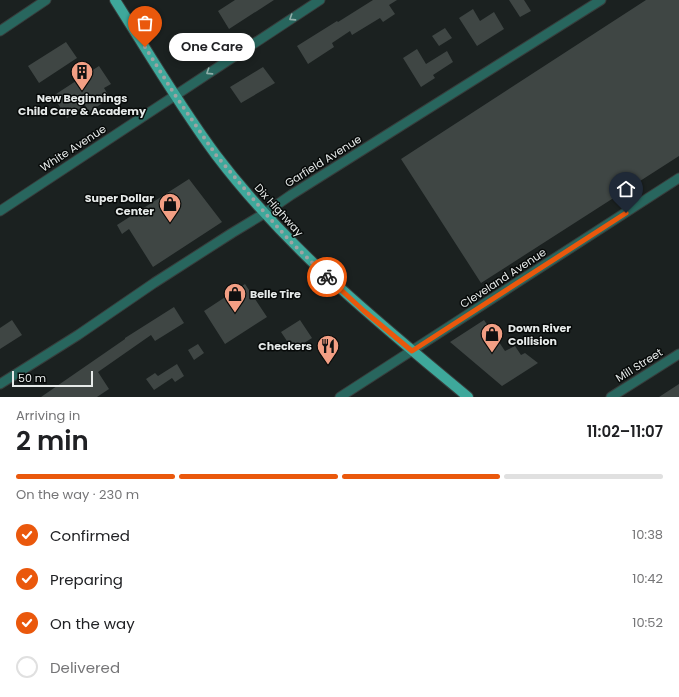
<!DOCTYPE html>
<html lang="en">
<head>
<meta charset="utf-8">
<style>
	:root { --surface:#fff; --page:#f2f2f2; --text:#202124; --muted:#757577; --line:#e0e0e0; --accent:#ea580c }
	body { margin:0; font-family:Poppins,sans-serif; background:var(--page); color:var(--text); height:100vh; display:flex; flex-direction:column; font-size:15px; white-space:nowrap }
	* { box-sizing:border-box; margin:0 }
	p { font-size:13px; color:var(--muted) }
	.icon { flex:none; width:22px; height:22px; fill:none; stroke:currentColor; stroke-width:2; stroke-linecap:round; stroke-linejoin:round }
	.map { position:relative; height:397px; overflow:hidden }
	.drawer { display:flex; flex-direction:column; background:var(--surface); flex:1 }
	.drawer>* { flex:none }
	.scale { position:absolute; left:12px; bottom:10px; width:81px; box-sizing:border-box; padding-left:4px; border:2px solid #e6eae9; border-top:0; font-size:11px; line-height:14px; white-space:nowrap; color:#e6eae9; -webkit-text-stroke:3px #070a09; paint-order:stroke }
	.pin { position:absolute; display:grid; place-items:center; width:34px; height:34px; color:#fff; margin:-41px -17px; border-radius:50% 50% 50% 0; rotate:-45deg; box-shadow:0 0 4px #0007 }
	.pin .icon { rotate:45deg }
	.courier { position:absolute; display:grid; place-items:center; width:40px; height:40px; margin:-20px; border:3px solid #ea580c; border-radius:50%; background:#fff; color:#222; box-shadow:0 1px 5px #0007 }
	.bubble { position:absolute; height:28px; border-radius:14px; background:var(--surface); box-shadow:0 2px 6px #0003; font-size:13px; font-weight:600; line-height:28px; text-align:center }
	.headline em { font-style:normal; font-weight:600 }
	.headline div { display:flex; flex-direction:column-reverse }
	.headline { display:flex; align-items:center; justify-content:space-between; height:68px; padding:0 16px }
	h1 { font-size:26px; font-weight:600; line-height:30px }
	.bar { display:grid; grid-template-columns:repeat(4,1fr); gap:6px 4px; align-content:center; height:48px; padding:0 16px }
	.bar i { height:5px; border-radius:3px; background:var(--line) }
	.bar .selected { background:var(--accent) }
	.bar p { grid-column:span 4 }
	ol { padding:0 16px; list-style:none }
	li { display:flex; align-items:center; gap:12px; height:44px }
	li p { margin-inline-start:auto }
	li .icon { padding:4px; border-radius:50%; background:var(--accent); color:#fff; stroke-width:4 }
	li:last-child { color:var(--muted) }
	li i { width:22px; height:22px; border:2px solid var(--line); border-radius:50% }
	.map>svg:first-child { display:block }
	.building { fill:#3f4644 }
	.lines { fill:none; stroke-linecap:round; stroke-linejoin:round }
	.minor-casing { stroke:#373d3c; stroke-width:11 }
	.primary-casing { stroke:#373d3c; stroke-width:12 }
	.minor { stroke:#28665e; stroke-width:9 }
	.primary { stroke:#3ea89b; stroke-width:10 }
	.oneway { stroke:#90afaa }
	.done { stroke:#9fa4a3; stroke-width:4; stroke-dasharray:0 7.2 }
	.route { stroke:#ea580c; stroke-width:5 }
	.labels { text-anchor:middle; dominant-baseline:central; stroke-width:3; stroke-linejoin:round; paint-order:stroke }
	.poi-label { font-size:11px; font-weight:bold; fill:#e6eae9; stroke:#070a09; text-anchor:end }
	.street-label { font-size:11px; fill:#e6eae9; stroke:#070a09 }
</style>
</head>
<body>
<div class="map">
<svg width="679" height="397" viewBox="0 0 679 397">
	<rect width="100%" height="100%" fill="#1b2120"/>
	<path class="building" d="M235 0H274L229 29 218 11Z
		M373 0H397L389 5 395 14 383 22 380 18 352 35 350 31 332 43 334 47 308 64 297 46 337 21 338 22Z
		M509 0H524L531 11 520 17Z
		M646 0H679V156L481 283 401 159Z
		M473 9 480 21 494 12 504 29 477 46 459 18Z
		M445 28 452 38 439 46 432 36Z
		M66 42 77 58 39 83 28 66Z
		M417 49 426 64 447 51 453 62 433 75 435 78 421 87 403 58Z
		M99 66 111 84 104 88 110 98 89 112 85 105 67 118 53 96Z
		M263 67 275 83 241 103 230 87Z
		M189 179 222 222 153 267 129 229 122 234 117 225Z
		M245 284 267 317 225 344 204 311Z
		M174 307 184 323 155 341 151 335 98 372 109 389 97 397H41L125 339V338Z
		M12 320 22 335 0 349V328Z
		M300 320 312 338 293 350 281 332Z
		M484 320 505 351 515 346 521 355 525 353 538 363 502 386 450 342Z
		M198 344 204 353 194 360 188 350Z
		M177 364 184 376 175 382 172 378 154 390 146 379 155 373 158 376Z
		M679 384V397H659Z"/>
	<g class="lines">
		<g class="minor-casing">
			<path id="minor" d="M0 31 46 0
				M0 211 320 0
				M0 384 78 335 154 283 232 233 265 213 291 195 601 0
				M340 397 679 178
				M611 397 679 354"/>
		</g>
		<g class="primary-casing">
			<path id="primary" d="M115 0C148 52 179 105 216 155 287 249 378 322 468 397"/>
		</g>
		<use href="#minor" class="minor"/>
		<use href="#primary" class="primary"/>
	</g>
	<defs><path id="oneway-chevron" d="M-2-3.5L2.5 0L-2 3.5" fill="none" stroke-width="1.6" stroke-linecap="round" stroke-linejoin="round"/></defs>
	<g class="oneway">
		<use href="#oneway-chevron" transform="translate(292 18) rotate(147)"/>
		<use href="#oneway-chevron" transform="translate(209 72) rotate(147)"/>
	</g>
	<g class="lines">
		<path class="done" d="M145 47 175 95 216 155 265 213 290 241 327 277"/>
		<path class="route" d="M327 277 364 311 412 351 626 213"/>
	</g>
	<defs>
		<g id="building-pin" transform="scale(1.15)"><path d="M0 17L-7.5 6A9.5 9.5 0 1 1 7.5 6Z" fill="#f39f84" stroke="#070a09"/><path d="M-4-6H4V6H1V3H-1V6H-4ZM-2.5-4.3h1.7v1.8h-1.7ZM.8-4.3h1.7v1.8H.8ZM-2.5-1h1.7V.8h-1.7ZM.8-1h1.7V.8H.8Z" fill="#111"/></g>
		<g id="shop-pin" transform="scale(1.15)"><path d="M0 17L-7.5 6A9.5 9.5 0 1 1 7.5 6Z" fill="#f39f84" stroke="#070a09"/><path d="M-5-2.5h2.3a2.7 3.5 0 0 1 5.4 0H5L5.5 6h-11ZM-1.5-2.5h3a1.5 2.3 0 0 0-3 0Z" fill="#111"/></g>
		<g id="restaurant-pin" transform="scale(1.15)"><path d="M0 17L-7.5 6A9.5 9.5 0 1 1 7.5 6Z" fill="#f39f84" stroke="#070a09"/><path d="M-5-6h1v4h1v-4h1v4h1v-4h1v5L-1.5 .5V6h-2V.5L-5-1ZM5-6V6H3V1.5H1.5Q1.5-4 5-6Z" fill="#111"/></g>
	</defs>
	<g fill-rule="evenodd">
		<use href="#building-pin" x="82" y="72"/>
		<use href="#shop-pin" x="170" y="204"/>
		<use href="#shop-pin" x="235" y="294"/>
		<use href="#shop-pin" x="492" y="334"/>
		<use href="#restaurant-pin" x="328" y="346"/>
	</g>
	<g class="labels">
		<g class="poi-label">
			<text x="82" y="98" text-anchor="middle">New Beginnings<tspan x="82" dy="13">Child Care &amp; Academy</tspan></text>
			<text x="154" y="198">Super Dollar<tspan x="154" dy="13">Center</tspan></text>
			<text x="250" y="294" text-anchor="start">Belle Tire</text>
			<text x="508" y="328" text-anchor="start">Down River<tspan x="508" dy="13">Collision</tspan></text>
			<text x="312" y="346">Checkers</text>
		</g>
		<g class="street-label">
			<text transform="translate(73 148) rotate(-33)">White Avenue</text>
			<text transform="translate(323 161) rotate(-32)">Garfield Avenue</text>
			<text transform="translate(279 210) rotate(48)">Dix Highway</text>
			<text transform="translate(503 278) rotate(-33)">Cleveland Avenue</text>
			<text transform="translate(639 365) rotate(-32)">Mill Street</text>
		</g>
	</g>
</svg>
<div class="scale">50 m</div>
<div class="pin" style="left:145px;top:47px;background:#ea580c"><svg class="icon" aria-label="bag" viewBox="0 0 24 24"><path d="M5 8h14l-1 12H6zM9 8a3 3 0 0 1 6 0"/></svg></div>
<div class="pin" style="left:626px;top:213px;background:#1f2937"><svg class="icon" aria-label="home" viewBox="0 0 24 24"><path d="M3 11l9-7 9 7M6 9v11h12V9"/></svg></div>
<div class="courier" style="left:327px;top:277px"><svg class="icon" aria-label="bike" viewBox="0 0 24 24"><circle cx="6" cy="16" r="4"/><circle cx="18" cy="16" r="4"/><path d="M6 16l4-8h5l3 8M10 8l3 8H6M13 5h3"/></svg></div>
<div class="bubble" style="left:169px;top:33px;width:86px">One Care</div>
</div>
<section class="drawer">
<div class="headline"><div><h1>2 min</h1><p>Arriving in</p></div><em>11:02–11:07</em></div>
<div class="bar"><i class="selected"></i><i class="selected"></i><i class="selected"></i><i></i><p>On the way · 230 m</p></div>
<ol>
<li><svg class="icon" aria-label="check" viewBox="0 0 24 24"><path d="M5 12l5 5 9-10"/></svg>Confirmed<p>10:38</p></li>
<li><svg class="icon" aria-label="check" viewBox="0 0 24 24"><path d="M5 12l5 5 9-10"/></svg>Preparing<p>10:42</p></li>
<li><svg class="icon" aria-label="check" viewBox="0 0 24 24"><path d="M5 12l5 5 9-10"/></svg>On the way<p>10:52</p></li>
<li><i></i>Delivered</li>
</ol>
</section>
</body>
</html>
